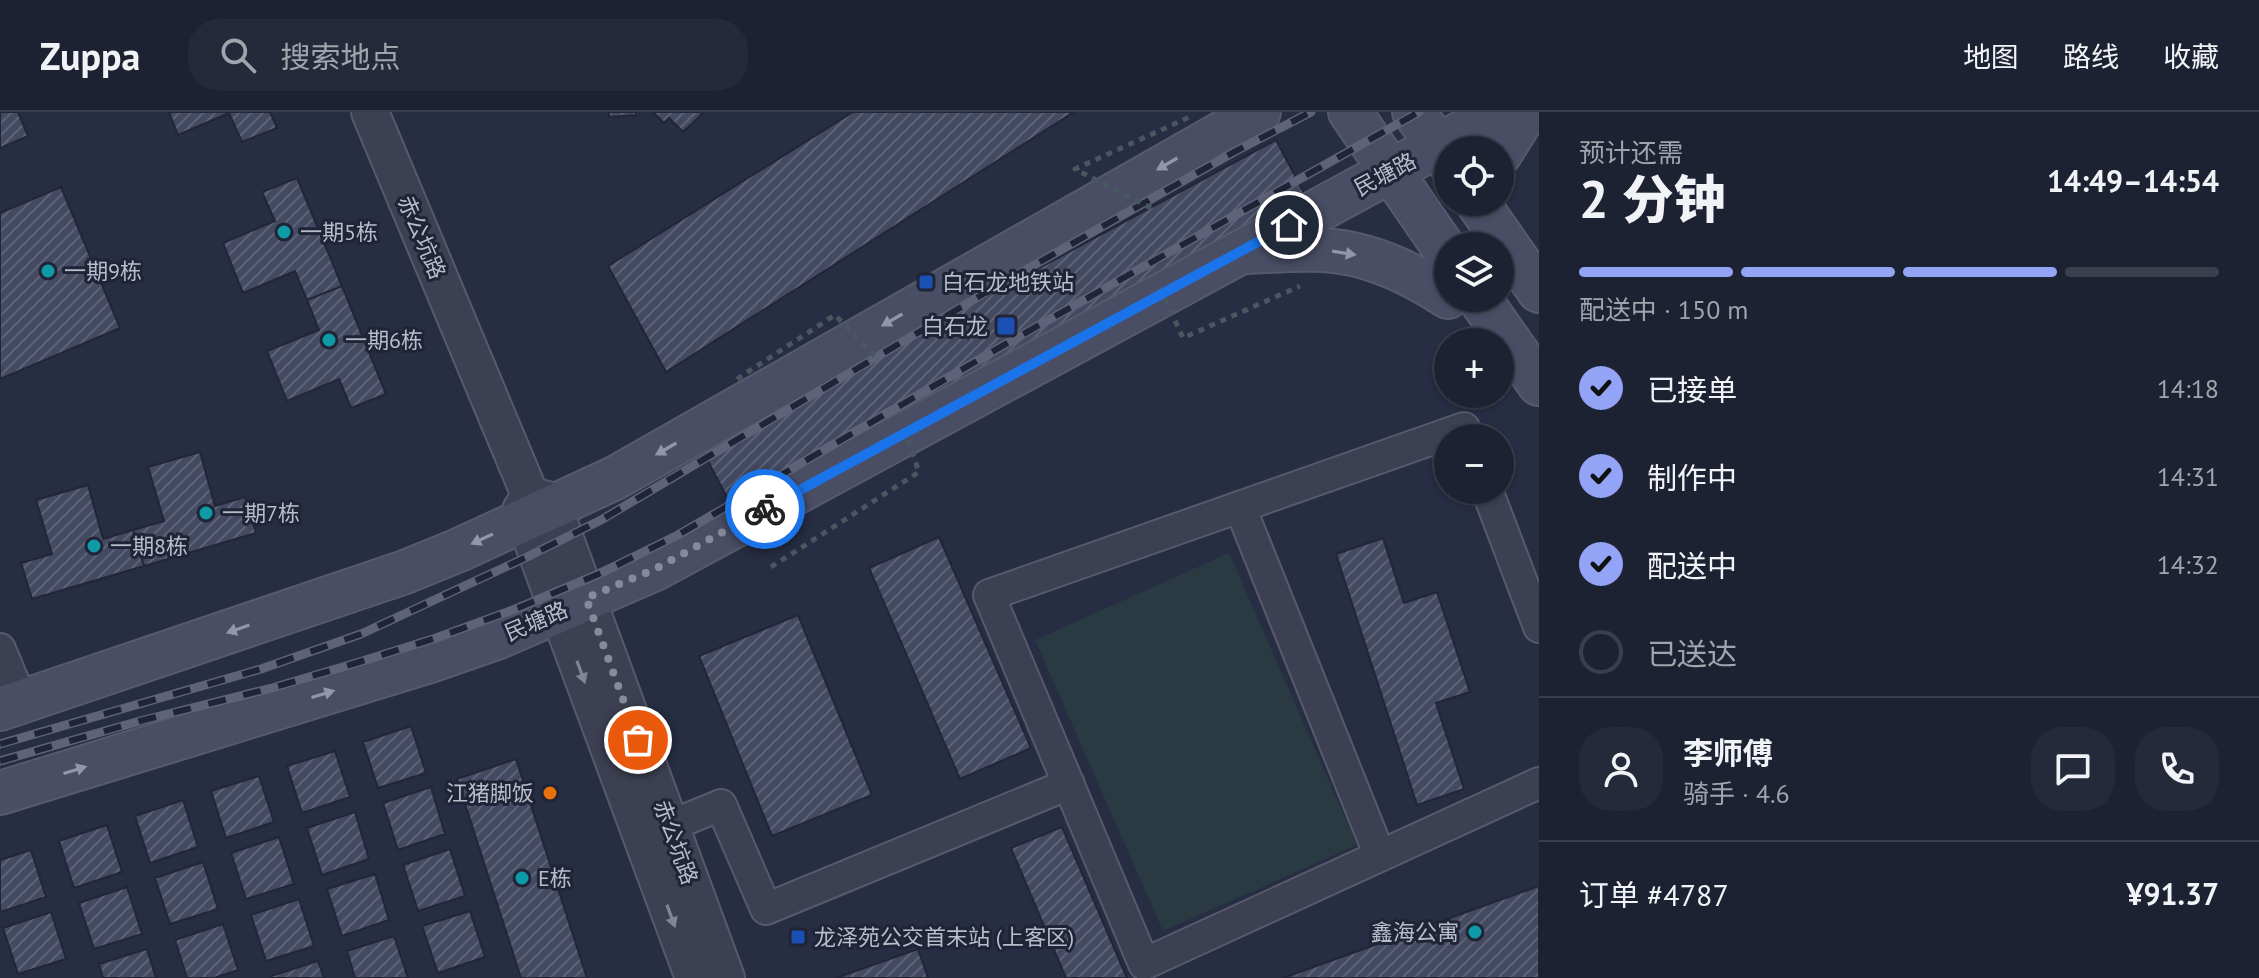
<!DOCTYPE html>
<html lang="zh">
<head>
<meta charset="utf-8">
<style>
	:root { --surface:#1d2232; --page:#252a3a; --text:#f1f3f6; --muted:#a0a4ac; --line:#3b3f4d; --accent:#93a3f6 }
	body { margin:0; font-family:"PT Sans","Noto Sans SC",sans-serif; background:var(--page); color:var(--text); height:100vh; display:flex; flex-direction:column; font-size:30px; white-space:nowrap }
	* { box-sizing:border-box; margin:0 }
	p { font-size:26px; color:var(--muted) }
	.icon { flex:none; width:44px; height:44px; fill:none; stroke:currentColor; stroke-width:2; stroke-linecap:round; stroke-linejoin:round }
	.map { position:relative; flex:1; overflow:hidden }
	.side { display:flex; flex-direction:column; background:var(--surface); width:720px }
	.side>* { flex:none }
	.buttons { position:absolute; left:1434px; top:24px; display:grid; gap:16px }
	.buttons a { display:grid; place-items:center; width:80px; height:80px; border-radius:50%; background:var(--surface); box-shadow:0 2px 6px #0004,0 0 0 2px var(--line); font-size:40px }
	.pin { position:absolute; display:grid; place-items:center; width:68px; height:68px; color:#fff; margin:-34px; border:4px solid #fff; border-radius:50%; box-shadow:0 2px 8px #0007 }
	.courier { position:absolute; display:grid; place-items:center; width:80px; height:80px; margin:-40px; border:6px solid #1a73e8; border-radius:50%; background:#fff; color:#222; box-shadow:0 2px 10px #0007 }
	.head em { font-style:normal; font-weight:800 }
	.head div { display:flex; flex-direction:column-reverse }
	.head { display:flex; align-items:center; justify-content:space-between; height:136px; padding:0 40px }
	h1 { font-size:52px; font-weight:800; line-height:60px }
	.bar { display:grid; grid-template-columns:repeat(4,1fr); gap:12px 8px; align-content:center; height:96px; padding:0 40px }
	.bar i { height:10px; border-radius:6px; background:var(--line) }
	.bar .selected { background:var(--accent) }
	.bar p { grid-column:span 4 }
	.line { display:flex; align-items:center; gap:20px; padding:0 40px; border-top:2px solid var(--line) }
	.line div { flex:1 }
	.round { display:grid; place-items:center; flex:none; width:84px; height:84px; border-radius:32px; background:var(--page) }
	ol { padding:0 40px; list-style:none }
	li { display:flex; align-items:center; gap:24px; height:88px }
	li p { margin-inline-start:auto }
	li .icon { padding:8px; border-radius:50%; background:var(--accent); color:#111; stroke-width:4 }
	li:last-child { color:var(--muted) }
	li i { width:44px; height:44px; border:4px solid var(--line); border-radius:50% }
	header { display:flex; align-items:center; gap:48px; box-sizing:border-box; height:112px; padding:0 40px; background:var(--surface); border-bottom:2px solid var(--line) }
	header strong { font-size:38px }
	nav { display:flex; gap:44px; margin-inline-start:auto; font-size:28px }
	.search { width:560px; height:72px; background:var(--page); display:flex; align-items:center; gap:20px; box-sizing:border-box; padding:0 28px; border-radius:32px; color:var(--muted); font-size:30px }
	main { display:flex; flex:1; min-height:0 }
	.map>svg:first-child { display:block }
	.grass { fill:#293a43 }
	.building { fill:url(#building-hatch); stroke:#222639; stroke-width:2 }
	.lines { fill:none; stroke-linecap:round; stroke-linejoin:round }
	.minor-casing { stroke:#575a6c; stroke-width:34 }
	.tertiary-casing { stroke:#575a6c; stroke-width:40 }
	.secondary-casing { stroke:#575a6c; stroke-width:46 }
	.minor { stroke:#3c4052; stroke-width:30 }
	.tertiary { stroke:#3c4052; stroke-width:36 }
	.secondary { stroke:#4a4e65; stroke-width:42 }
	.rail-casing { stroke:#5e6379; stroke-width:9 }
	.rail { stroke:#202437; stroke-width:6; stroke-dasharray:18; stroke-linecap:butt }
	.path-bridge { stroke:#485760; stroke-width:5; stroke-dasharray:6 6; stroke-linecap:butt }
	.oneway { fill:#9296a8 }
	.oneway2 { fill:#818495 }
	.done { stroke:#868a9c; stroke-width:8; stroke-dasharray:0 14.4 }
	.route { stroke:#1a73e8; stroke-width:10 }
	.culture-dot { fill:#0f9aa8; stroke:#202437; stroke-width:3 }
	.transit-dot { fill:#1a4fb4; stroke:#202437; stroke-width:3 }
	.food-dot { fill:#e8710a; stroke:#202437; stroke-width:3 }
	.labels { text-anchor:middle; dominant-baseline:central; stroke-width:6; stroke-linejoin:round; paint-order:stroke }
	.street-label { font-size:22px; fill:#b9bccc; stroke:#202437 }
	.poi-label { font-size:22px; fill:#b9bccc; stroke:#202437; text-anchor:start }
</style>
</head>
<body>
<header>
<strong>Zuppa</strong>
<div class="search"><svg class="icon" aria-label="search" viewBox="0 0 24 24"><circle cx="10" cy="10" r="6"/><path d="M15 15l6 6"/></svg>搜索地点</div>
<nav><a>地图</a><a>路线</a><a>收藏</a></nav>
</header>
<main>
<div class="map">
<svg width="1539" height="866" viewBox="0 0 1539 866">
	<defs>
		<pattern id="building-hatch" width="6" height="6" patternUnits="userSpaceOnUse" patternTransform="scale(2)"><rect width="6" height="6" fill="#444a62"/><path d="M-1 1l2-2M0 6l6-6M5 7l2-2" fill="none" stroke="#5d6277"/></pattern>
	</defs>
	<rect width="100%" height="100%" fill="#272d42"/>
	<path class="grass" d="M1229 441 1357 733 1163 819 1035 528Z"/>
	<path class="building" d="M0 0H18L28 24 0 36Z
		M169 0H270L277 16 242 30 229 1 178 23Z
		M609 0H636V3L609 5Z
		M653 0H700L702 2 683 20 669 6 664 11Z
		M853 0H1074L666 260 608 154Z
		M1276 28 1311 94 737 404 702 338Z
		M297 66 342 174 307 188 295 159 243 181 223 131 275 109 262 80Z
		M61 75 120 216 0 267V101Z
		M342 174 386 282 351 296 339 267 287 289 267 239 319 218 307 188Z
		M200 340 215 394 245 385 256 421 144 454 133 418 164 409 148 355Z
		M88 373 103 427 133 418 144 454 32 487 21 451 52 442 36 388Z
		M939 425 1031 636 960 667 869 456Z
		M1383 426 1404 491 1437 480 1470 580 1436 591 1464 677 1417 693 1336 442Z
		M798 503 872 683 772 724 699 544Z
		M411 614 426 661 378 676 363 630Z
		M335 639 350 685 302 701 287 654Z
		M516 647 587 866H521L457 667Z
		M259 664 274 710 226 726 211 679Z
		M431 675 445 722 398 738 383 691Z
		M183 688 198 735 150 751 135 704Z
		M355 700 369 747 322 763 307 716Z
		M107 713 122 760 74 776 59 729Z
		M1062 715 1127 866H1066L1011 736Z
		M279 725 294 772 246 787 231 741Z
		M450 737 465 784 418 799 403 753Z
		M31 738 46 785 0 800V748Z
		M203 750 218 797 170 812 155 766Z
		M375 762 389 808 342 824 327 777Z
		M1539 774V866H1283Z
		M127 775 142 822 94 837 79 791Z
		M299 787 314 834 266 849 251 803Z
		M470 799 485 845 438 861 422 814Z
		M51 800 66 847 18 862 3 816Z
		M223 812 238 858 214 866H187L175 828Z
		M394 824 408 866H355L347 839Z
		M147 837 156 866H103L99 852Z
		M918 837 928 866H836Z
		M318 849 324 866H271V864Z"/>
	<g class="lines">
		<g class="minor-casing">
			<path id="minor" d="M1468 326 1464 316 989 483 1144 852 1539 671
				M1487 378 1539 515
				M1240 395 1380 744
				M0 537 22 590
				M670 714 721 693 766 797 1069 672"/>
		</g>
		<g class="tertiary-casing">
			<path id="tertiary" d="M370 0 530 383
				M532 384 551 389 726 866
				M529 385 521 398 694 866"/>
		</g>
		<g class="secondary-casing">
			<path id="secondary" d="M1350 0 1448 142
				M1414 0 1448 49
				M1500 42 1526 0
				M1477 90 1539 179
				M1247 140C1272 139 1297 137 1322 138 1368 140 1410 160 1448 185
				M1479 186 1539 272
				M0 597 405 460 459 438 615 366 1259 0
				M0 681 430 549 499 525 655 457 1500 0"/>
		</g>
		<use href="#minor" class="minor"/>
		<use href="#tertiary" class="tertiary"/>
		<use href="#secondary" class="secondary"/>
		<g class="rail-casing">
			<path id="rail" d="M0 632 261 557 361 522 527 445 601 408 985 181 1234 40 1311 0
				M0 649 140 609 272 576 356 551 436 526 518 496 601 461 678 423 1011 229 1419 0"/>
		</g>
		<use href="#rail" class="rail"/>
		<path class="path-bridge" d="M1151 96 1075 57 1194 3
			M1160 176 1183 226 1300 174
			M737 267 835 203 875 244
			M771 455 919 360 903 314"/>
	</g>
	<defs><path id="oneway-solid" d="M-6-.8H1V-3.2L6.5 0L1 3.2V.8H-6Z" transform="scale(2)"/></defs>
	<g class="oneway">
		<use href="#oneway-solid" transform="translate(1167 52) rotate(150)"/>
		<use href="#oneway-solid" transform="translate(1344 141) rotate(9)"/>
		<use href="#oneway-solid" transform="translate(892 208) rotate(150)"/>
		<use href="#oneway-solid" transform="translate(666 337) rotate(150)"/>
		<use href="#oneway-solid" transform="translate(482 427) rotate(155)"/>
		<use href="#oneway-solid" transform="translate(238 517) rotate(161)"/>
		<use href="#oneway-solid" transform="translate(323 582) rotate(-17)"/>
		<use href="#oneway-solid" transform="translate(75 658) rotate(-17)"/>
	</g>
	<g class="oneway2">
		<use href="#oneway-solid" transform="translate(581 560) rotate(70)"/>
		<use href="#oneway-solid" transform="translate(671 804) rotate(70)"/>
	</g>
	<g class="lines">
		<path class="done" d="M638 628 586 486 655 457 765 397"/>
		<path class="route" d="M765 397 1289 113"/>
	</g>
	<g class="culture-dot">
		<circle cx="284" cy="120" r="8"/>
		<circle cx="48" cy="159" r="8"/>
		<circle cx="329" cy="228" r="8"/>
		<circle cx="206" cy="401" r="8"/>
		<circle cx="94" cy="434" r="8"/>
		<circle cx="522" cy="766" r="8"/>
		<circle cx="1475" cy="820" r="8"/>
	</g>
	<g class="transit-dot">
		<rect x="918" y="162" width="16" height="16" rx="4"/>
		<rect x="996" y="204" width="20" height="20" rx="4"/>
		<rect x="790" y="817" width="16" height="16" rx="4"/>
	</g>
	<circle class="food-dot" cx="550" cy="681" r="8"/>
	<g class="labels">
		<g class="street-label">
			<text transform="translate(1385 62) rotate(-28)">民塘路</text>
			<text transform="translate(422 125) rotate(67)">赤公坑路</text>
			<text transform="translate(536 509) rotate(-23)">民塘路</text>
			<text transform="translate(676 730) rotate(70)">赤公坑路</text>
		</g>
		<g class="poi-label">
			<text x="300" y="120">一期5栋</text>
			<text x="64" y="159">一期9栋</text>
			<text x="942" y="170">白石龙地铁站</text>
			<text x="988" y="214" text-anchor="end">白石龙</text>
			<text x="345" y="228">一期6栋</text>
			<text x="222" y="401">一期7栋</text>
			<text x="110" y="434">一期8栋</text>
			<text x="534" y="681" text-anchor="end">江猪脚饭</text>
			<text x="538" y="766">E栋</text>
			<text x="1459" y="820" text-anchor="end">鑫海公寓</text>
			<text x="814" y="825">龙泽苑公交首末站 (上客区)</text>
		</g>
	</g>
</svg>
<div class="buttons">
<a><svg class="icon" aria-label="locate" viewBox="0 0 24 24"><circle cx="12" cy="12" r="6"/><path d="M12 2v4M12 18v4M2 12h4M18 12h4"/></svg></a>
<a><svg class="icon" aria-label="layers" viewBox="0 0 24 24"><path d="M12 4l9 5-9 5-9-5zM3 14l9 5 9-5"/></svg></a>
<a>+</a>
<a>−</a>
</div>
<div class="pin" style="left:638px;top:628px;background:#ea580c"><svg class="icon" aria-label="bag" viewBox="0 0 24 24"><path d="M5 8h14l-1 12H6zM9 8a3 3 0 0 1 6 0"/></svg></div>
<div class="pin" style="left:1289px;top:113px;background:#1f2937"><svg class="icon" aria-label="home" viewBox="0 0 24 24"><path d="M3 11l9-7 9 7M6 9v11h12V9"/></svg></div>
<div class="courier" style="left:765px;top:397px"><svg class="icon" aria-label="bike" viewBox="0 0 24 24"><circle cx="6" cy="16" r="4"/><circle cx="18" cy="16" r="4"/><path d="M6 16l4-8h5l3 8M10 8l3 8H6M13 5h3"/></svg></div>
</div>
<section class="side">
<div class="head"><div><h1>2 分钟</h1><p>预计还需</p></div><em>14:49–14:54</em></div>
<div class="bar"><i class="selected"></i><i class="selected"></i><i class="selected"></i><i></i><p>配送中 · 150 m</p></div>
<ol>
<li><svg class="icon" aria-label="check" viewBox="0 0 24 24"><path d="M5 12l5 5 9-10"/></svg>已接单<p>14:18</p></li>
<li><svg class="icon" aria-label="check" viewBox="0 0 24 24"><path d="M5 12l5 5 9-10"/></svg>制作中<p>14:31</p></li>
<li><svg class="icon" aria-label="check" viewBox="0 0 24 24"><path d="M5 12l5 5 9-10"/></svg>配送中<p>14:32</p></li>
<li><i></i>已送达</li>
</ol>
<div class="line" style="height:144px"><a class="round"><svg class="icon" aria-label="person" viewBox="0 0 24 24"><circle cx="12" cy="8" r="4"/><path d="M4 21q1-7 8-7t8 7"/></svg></a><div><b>李师傅</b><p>骑手 · 4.6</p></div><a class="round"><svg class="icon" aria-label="chat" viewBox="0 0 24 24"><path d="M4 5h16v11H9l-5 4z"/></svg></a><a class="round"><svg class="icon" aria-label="phone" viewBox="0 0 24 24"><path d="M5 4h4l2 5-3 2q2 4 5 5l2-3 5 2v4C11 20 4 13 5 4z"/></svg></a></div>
<div class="line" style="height:104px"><div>订单 #4787</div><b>¥91.37</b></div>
</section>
</main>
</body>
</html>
